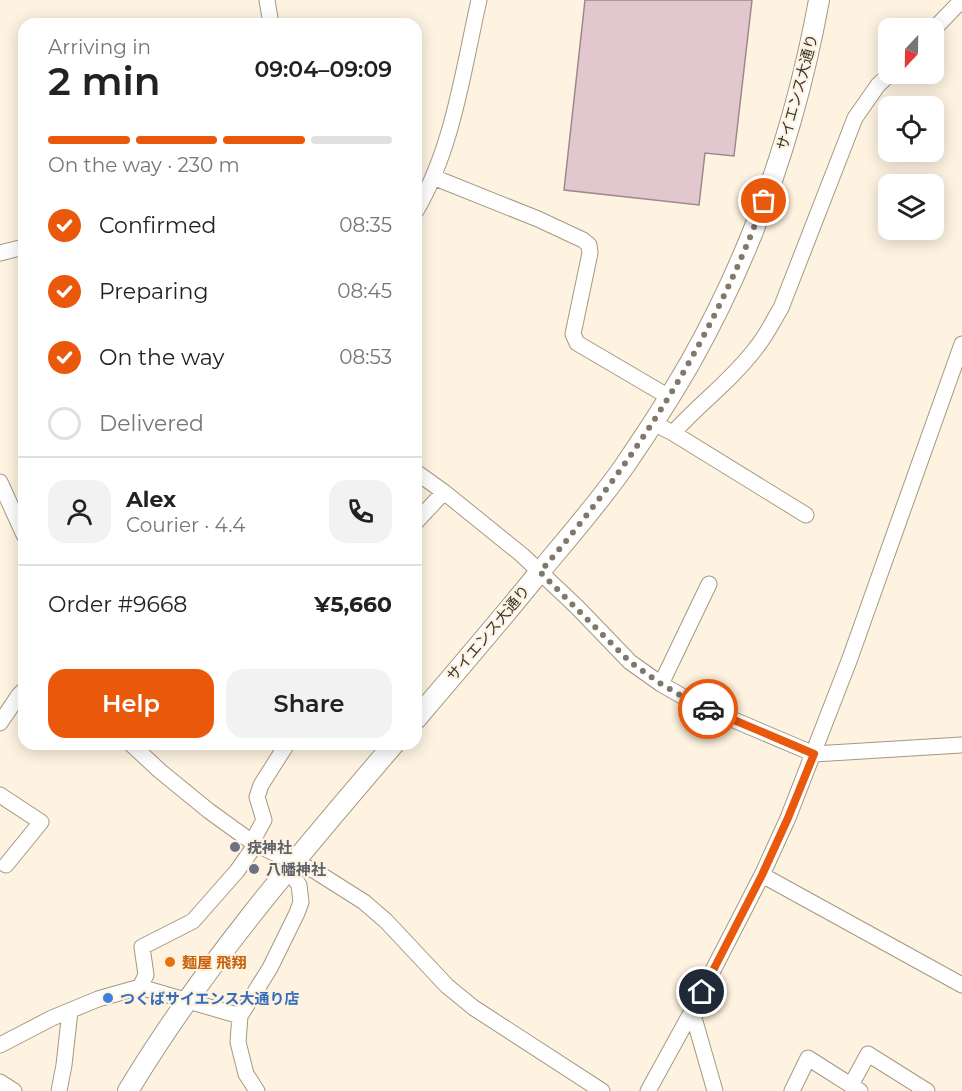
<!DOCTYPE html>
<html lang="en">
<head>
<meta charset="utf-8">
<style>
	:root { --surface:#fff; --page:#f2f2f2; --text:#222; --muted:#767676; --line:#e0e0e0; --accent:#ea580c }
	body { margin:0; font-family:Montserrat,"Noto Sans JP",sans-serif; background:var(--page); color:var(--text); height:100vh; display:flex; flex-direction:column; font-size:22px; white-space:nowrap }
	* { box-sizing:border-box; margin:0 }
	p { font-size:20px; color:var(--muted) }
	.icon { flex:none; width:33px; height:33px; fill:none; stroke:currentColor; stroke-width:2; stroke-linecap:round; stroke-linejoin:round }
	.map { position:relative; flex:1; overflow:hidden }
	.panel { position:absolute; left:18px; top:18px; width:404px; height:732px; display:flex; flex-direction:column; background:var(--surface); border-radius:18px; box-shadow:0 3px 15px #0003 }
	.panel>* { flex:none }
	.needle { width:39px; rotate:202deg }
	.controls { position:absolute; left:878px; top:18px; display:grid; gap:12px }
	.controls a { display:grid; place-items:center; width:66px; height:66px; border-radius:12px; background:var(--surface); box-shadow:0 3px 15px #0003; font-size:30px }
	.pin { position:absolute; display:grid; place-items:center; width:51px; height:51px; color:#fff; margin:-26px; border:3px solid #fff; border-radius:50%; box-shadow:0 2px 6px #0007 }
	.courier { position:absolute; display:grid; place-items:center; width:60px; height:60px; margin:-30px; border:4px solid #ea580c; border-radius:50%; background:#fff; color:#222; box-shadow:0 2px 8px #0007 }
	.summary em { font-style:normal; font-weight:600 }
	.summary div { display:flex; flex-direction:column-reverse }
	.summary { display:flex; align-items:center; justify-content:space-between; height:102px; padding:0 30px }
	h1 { font-size:39px; font-weight:600; line-height:45px }
	.bar { display:grid; grid-template-columns:repeat(4,1fr); gap:9px 6px; align-content:center; height:72px; padding:0 30px }
	.bar i { height:8px; border-radius:4px; background:var(--line) }
	.bar .current { background:var(--accent) }
	.bar p { grid-column:span 4 }
	.line { display:flex; align-items:center; gap:15px; padding:0 30px; border-top:2px solid var(--line) }
	.line div { flex:1 }
	.round { display:grid; place-items:center; flex:none; width:63px; height:63px; border-radius:18px; background:var(--page) }
	ol { padding:0 30px; list-style:none }
	li { display:flex; align-items:center; gap:18px; height:66px }
	li p { margin-inline-start:auto }
	li .icon { padding:6px; border-radius:50%; background:var(--accent); color:#fff; stroke-width:4 }
	li:last-child { color:var(--muted) }
	li i { width:33px; height:33px; border:3px solid var(--line); border-radius:50% }
	.cta { display:flex; gap:12px; margin-top:auto; padding:12px 30px }
	.cta a { flex:1; height:69px; border-radius:18px; background:var(--accent); color:#fff; font-size:24px; font-weight:600; line-height:69px; text-align:center }
	.cta a+a { background:var(--page); color:var(--text) }
	.map>svg:first-child { display:block }
	.building { fill:#e3c7ce; stroke:#a0868d; stroke-width:1.5 }
	.lines { fill:none; stroke-linecap:round; stroke-linejoin:round }
	.minor-casing { stroke:#a59883; stroke-width:17 }
	.major-casing { stroke:#a59883; stroke-width:22 }
	.minor { stroke:#fff; stroke-width:15 }
	.major { stroke:#fff; stroke-width:20 }
	.done { stroke:#7f786b; stroke-width:6; stroke-dasharray:0 10.8 }
	.route { stroke:#ea580c; stroke-width:8 }
	.worship-dot { fill:#6b7280; stroke:#fef3e0; stroke-width:2 }
	.food-dot { fill:#e8710a; stroke:#fef3e0; stroke-width:2 }
	.shop-dot { fill:#3f7fe0; stroke:#fef3e0; stroke-width:2 }
	.labels { text-anchor:middle; dominant-baseline:central; stroke-width:4.5; stroke-linejoin:round; paint-order:stroke }
	.street-label { font-size:15px; fill:#3a352c; stroke:#fef3e0 }
	.worship-label { font-size:15px; font-weight:bold; fill:#5b616d; stroke:#fef3e0; text-anchor:start }
	.food-label { font-size:15px; font-weight:bold; fill:#c56008; stroke:#fef3e0; text-anchor:start }
	.shop-label { font-size:15px; font-weight:bold; fill:#366cbe; stroke:#fef3e0; text-anchor:start }
</style>
</head>
<body>
<div class="map">
<svg width="962" height="1091" viewBox="0 0 962 1091">
	<rect width="100%" height="100%" fill="#fef3e0"/>
	<path class="building" d="M585 0H752L734 156 705 153 699 205 564 190Z"/>
	<g class="lines">
		<g class="minor-casing">
			<path id="minor" d="M267 0 271 24
				M933 30 962 0
				M433 177 538 219 583 240 589 245 590 253 573 334 577 343 669 397
				M416 211C453 148 463 71 479 0
				M0 253 24 247
				M653 423 673 433 806 515
				M673 433C699 404 732 380 756 348 766 336 773 321 781 308L855 118 878 85 890 74
				M416 472 444 492 522 555 578 608 630 662 661 684 694 703 814 754 961 745
				M0 482 24 535
				M416 522 444 492
				M661 684 709 584
				M0 723 19 695 24 690
				M131 744 160 771 209 811 252 842 274 853 315 871 364 902 386 921 447 986 474 1008 602 1091
				M0 795 41 822 6 865
				M252 842 264 820 257 797 261 785 287 744
				M762 875 962 985
				M140 987 240 1016
				M692 1011 715 1091
				M0 1045 52 1018 98 999 140 987 146 975 142 947 193 921 237 871 256 844
				M0 1082 14 1091
				M851 1085 868 1054 927 1091
				M59 1091 64 1065 70 1011
				M257 1091 246 1074 238 1042 240 1016 270 968 297 913 301 902 299 885 288 869
				M648 1091 692 1011 762 875 788 818 849 661 962 344
				M792 1091 808 1058 860 1091"/>
		</g>
		<g class="major-casing">
			<path id="major" d="M416 719C457 671 498 623 538 574 567 539 597 505 623 468 647 433 670 398 691 361 754 249 796 126 819 0
				M128 1091C203 966 299 855 394 744"/>
		</g>
		<use href="#minor" class="minor"/>
		<use href="#major" class="major"/>
	</g>
	<g class="lines">
		<path class="done" d="M708 709 694 703 661 684 630 662 540 572C635 462 714 338 764 201"/>
		<path class="route" d="M702 992 762 875 788 818 814 754 708 709"/>
	</g>
	<g class="worship-dot">
		<circle cx="235" cy="847" r="6"/>
		<circle cx="254" cy="869" r="6"/>
	</g>
	<circle class="food-dot" cx="170" cy="962" r="6"/>
	<circle class="shop-dot" cx="108" cy="998" r="6"/>
	<g class="labels">
		<g class="street-label">
			<text transform="translate(797 92) rotate(-75)">サイエンス大通り</text>
			<text transform="translate(488 633) rotate(-50)">サイエンス大通り</text>
		</g>
		<g class="worship-label">
			<text x="247" y="847">疣神社</text>
			<text x="266" y="869">八幡神社</text>
		</g>
		<g class="food-label">
			<text x="182" y="962">麺屋 飛翔</text>
		</g>
		<g class="shop-label">
			<text x="120" y="998">つくばサイエンス大通り店</text>
		</g>
	</g>
</svg>
<div class="controls">
<a><svg class="needle" viewBox="-14 -14 28 28"><path d="M0-13l5 13h-10z" fill="#e53935"/><path d="M0 13l5-13h-10z" fill="#767676"/></svg></a>
<a><svg class="icon" aria-label="locate" viewBox="0 0 24 24"><circle cx="12" cy="12" r="6"/><path d="M12 2v4M12 18v4M2 12h4M18 12h4"/></svg></a>
<a><svg class="icon" aria-label="layers" viewBox="0 0 24 24"><path d="M12 4l9 5-9 5-9-5zM3 14l9 5 9-5"/></svg></a>
</div>
<div class="pin" style="left:764px;top:201px;background:#ea580c"><svg class="icon" aria-label="bag" viewBox="0 0 24 24"><path d="M5 8h14l-1 12H6zM9 8a3 3 0 0 1 6 0"/></svg></div>
<div class="pin" style="left:702px;top:992px;background:#1f2937"><svg class="icon" aria-label="home" viewBox="0 0 24 24"><path d="M3 11l9-7 9 7M6 9v11h12V9"/></svg></div>
<div class="courier" style="left:708px;top:709px"><svg class="icon" aria-label="car" viewBox="0 0 24 24"><path d="M5 17H2v-5l4-1 3-4h7l3 4 3 1v5h-3M9 17h6M6 11h13"/><circle cx="7" cy="17" r="2"/><circle cx="17" cy="17" r="2"/></svg></div>
<section class="panel">
<div class="summary"><div><h1>2 min</h1><p>Arriving in</p></div><em>09:04–09:09</em></div>
<div class="bar"><i class="current"></i><i class="current"></i><i class="current"></i><i></i><p>On the way · 230 m</p></div>
<ol>
<li><svg class="icon" aria-label="check" viewBox="0 0 24 24"><path d="M5 12l5 5 9-10"/></svg>Confirmed<p>08:35</p></li>
<li><svg class="icon" aria-label="check" viewBox="0 0 24 24"><path d="M5 12l5 5 9-10"/></svg>Preparing<p>08:45</p></li>
<li><svg class="icon" aria-label="check" viewBox="0 0 24 24"><path d="M5 12l5 5 9-10"/></svg>On the way<p>08:53</p></li>
<li><i></i>Delivered</li>
</ol>
<div class="line" style="height:108px"><a class="round"><svg class="icon" aria-label="person" viewBox="0 0 24 24"><circle cx="12" cy="8" r="4"/><path d="M4 21q1-7 8-7t8 7"/></svg></a><div><b>Alex</b><p>Courier · 4.4</p></div><a class="round"><svg class="icon" aria-label="phone" viewBox="0 0 24 24"><path d="M5 4h4l2 5-3 2q2 4 5 5l2-3 5 2v4C11 20 4 13 5 4z"/></svg></a></div>
<div class="line" style="height:78px"><div>Order #9668</div><b>¥5,660</b></div>
<div class="cta"><a>Help</a><a>Share</a></div>
</section>
</div>
</body>
</html>
